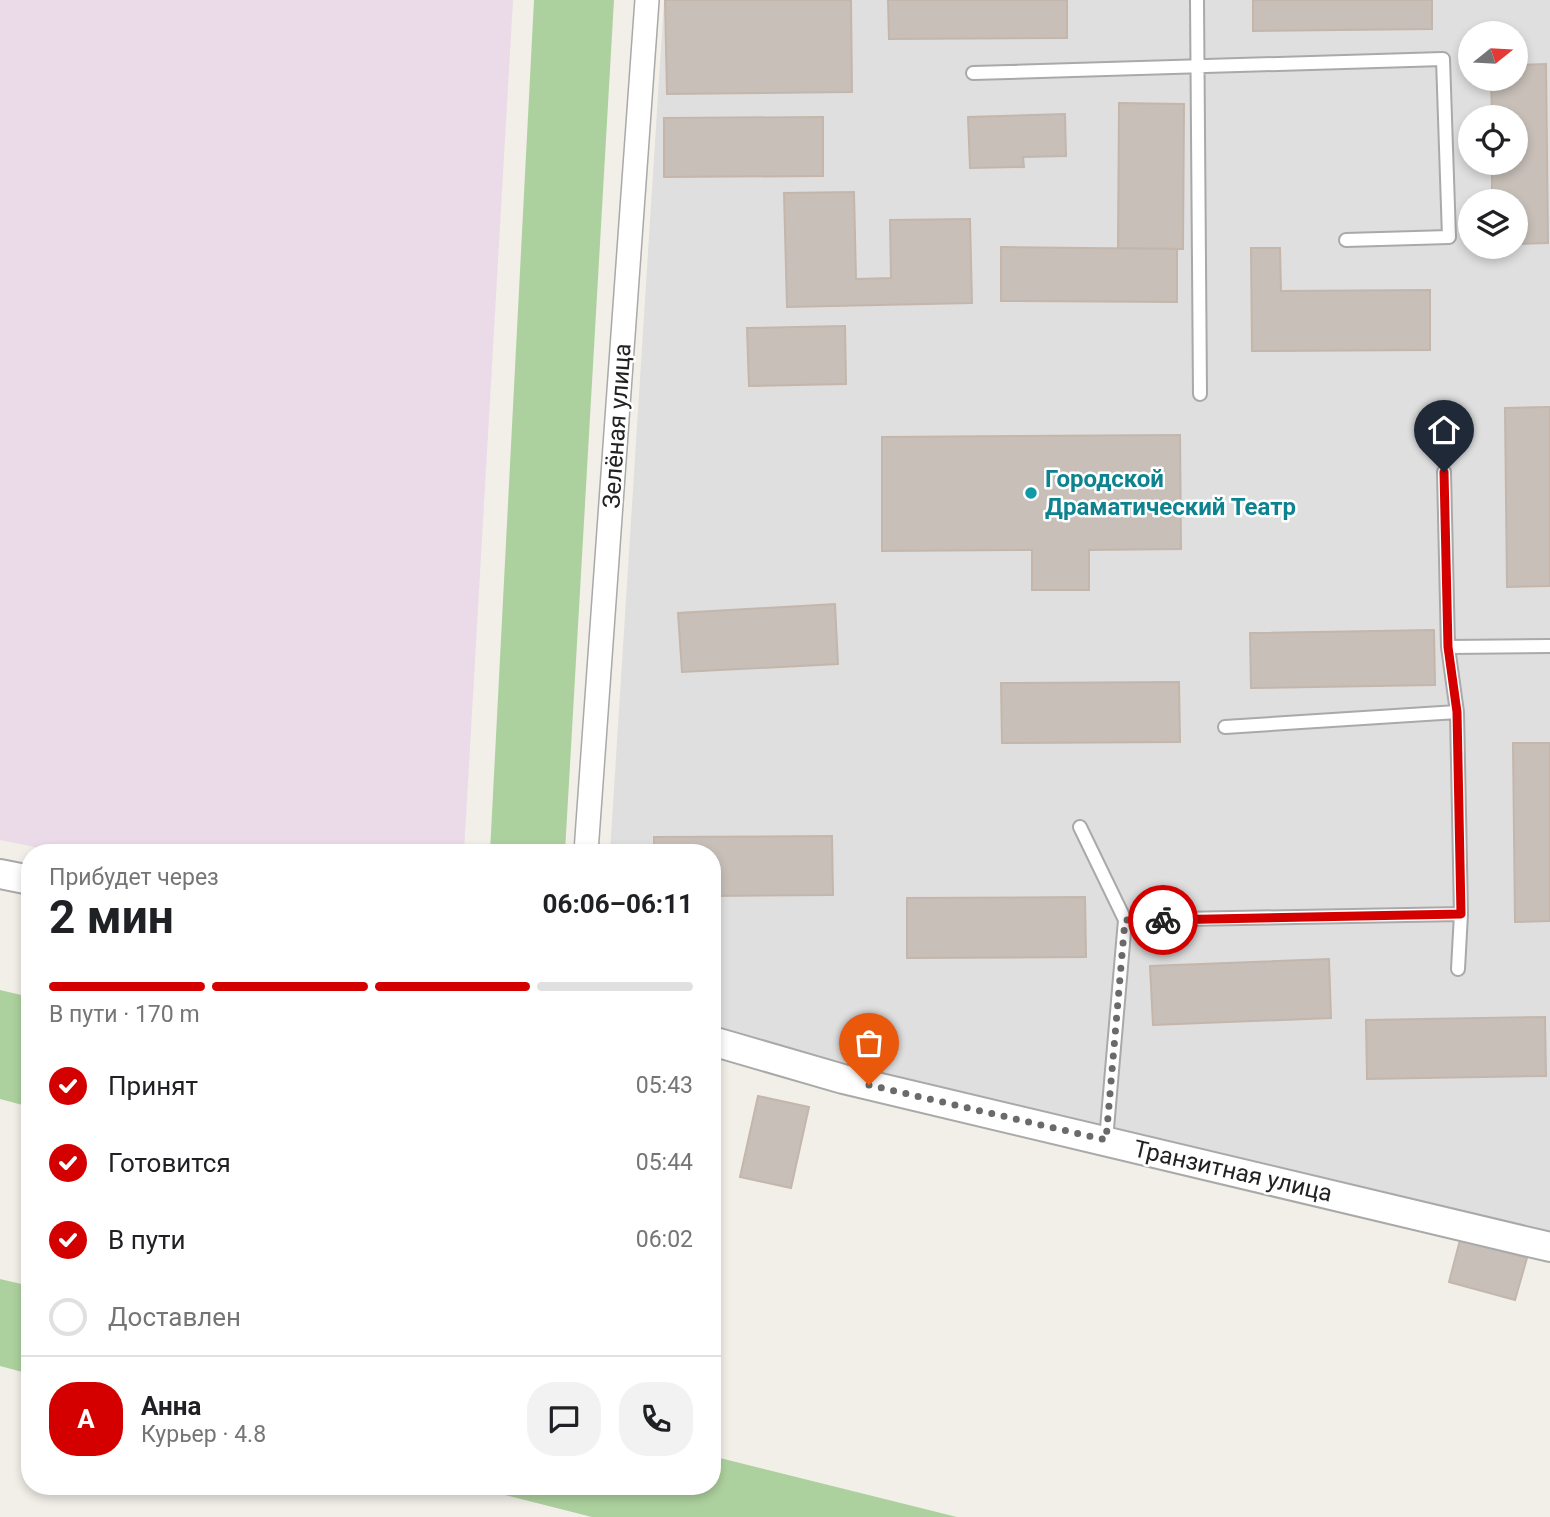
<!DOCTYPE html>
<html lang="ru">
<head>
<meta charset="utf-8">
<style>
	:root { --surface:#fff; --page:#f2f2f2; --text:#202124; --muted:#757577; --line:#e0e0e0; --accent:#d40000 }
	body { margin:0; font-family:Roboto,sans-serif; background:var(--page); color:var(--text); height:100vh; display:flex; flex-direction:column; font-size:26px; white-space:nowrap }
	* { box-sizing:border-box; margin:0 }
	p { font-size:23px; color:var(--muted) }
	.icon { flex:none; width:38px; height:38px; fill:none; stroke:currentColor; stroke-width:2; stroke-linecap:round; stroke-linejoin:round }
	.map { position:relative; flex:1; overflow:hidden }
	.drawer { position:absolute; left:21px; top:844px; width:700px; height:651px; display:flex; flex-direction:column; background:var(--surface); border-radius:28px; box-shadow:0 4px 10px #0003 }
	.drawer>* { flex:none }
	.needle { width:46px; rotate:72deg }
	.controls { position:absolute; left:1458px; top:21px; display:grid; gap:14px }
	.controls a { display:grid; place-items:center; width:70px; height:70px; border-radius:50%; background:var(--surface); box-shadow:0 4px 10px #0003; font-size:35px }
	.pin { position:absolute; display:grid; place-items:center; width:60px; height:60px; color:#fff; margin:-72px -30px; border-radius:50% 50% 50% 0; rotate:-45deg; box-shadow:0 0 7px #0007 }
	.pin .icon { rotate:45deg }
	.courier { position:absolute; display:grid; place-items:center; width:70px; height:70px; margin:-35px; border:5px solid #d40000; border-radius:50%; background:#fff; color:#222; box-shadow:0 2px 9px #0007 }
	.headline em { font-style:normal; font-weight:700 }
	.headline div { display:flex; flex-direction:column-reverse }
	.headline { display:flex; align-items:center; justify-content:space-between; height:119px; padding:0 28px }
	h1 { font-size:46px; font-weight:700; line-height:52px }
	.bar { display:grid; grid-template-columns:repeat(4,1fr); gap:10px 7px; align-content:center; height:84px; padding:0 28px }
	.bar i { height:9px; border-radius:5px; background:var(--line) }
	.bar .selected { background:var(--accent) }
	.bar p { grid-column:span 4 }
	.line { display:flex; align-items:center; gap:18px; padding:0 28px; border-top:2px solid var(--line) }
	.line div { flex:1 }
	.round { display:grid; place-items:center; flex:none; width:74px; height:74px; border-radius:28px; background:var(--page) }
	ol { padding:0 28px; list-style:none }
	li { display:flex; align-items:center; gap:21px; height:77px }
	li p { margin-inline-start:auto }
	li .icon { padding:7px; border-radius:50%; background:var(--accent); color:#fff; stroke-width:4 }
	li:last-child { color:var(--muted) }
	li i { width:38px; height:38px; border:4px solid var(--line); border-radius:50% }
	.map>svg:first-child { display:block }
	.residential { fill:#e0dfdf; fill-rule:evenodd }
	.industrial { fill:#ebdbe8 }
	.forest { fill:#add19e }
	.building { fill:#c7bfb8; stroke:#c4b6ab; stroke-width:2 }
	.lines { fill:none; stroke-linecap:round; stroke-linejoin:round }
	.service-casing { stroke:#a9a9a9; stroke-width:16 }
	.minor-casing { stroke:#a9a9a9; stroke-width:26 }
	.tertiary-casing { stroke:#a9a9a9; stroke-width:32 }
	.service { stroke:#fff; stroke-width:12 }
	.minor { stroke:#fff; stroke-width:23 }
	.tertiary { stroke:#fff; stroke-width:28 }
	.done { stroke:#6b6a68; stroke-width:7; stroke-dasharray:0 12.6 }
	.route { stroke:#d40000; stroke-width:9 }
	.culture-dot { fill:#0f9aa8; stroke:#fff; stroke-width:2.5 }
	.labels { text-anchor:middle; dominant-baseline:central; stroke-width:5; stroke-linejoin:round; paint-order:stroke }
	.street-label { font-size:24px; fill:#222; stroke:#fff }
	.culture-label { font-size:24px; font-weight:bold; fill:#0d838f; stroke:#fff; text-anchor:start }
</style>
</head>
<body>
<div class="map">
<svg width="1550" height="1517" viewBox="0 0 1550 1517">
	<rect width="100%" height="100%" fill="#f2efe9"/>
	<path class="residential" d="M664 0H1550V1233L712 1033V852H610ZM1470 33H1516V79H1470ZM1470 117H1516V163H1470ZM1470 201H1516V247H1470Z"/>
	<path class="industrial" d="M0 0H513L464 852H59L0 840Z"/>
	<path class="forest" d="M534 0H614L565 852H490Z
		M0 990 30 997V1107L0 1099Z
		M0 1279 30 1286V1374L0 1366Z
		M712 1456 957 1517H592L469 1486H712Z"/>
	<path class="building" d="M665 0H851L852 92 667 94Z
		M888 0H1067V38L889 39Z
		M1253 0H1432V29L1253 31Z
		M1546 64 1548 243 1516 244V201H1492V163H1516V117H1492L1491 79H1516V65Z
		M1119 103 1184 104 1183 249 1118 248Z
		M1065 114 1066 156 1023 157 1024 167 970 168 968 117Z
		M823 117V176L664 177V118Z
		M854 192 856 279 891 278 890 220 970 219 972 303 787 307 784 193Z
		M1001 247 1177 249V302L1001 301Z
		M1251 248H1280L1281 291 1430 290V350L1252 351Z
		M845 326 846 384 749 386 747 328Z
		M1550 407V586L1507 587 1505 408Z
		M1180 435 1181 549 1089 550V590H1032V550L882 551V437Z
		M835 604 838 664 682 672 678 613Z
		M1434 630 1435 685 1251 688 1250 633Z
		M1179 682 1180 742 1002 743 1001 683Z
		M1513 743H1550V921L1515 922Z
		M832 836 833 895 712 896V852H654V837Z
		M1085 897 1086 957 907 958V898Z
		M1329 959 1331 1018 1153 1025 1150 966Z
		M1545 1017 1546 1076 1367 1079 1366 1020Z
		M758 1096 809 1107 791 1188 740 1177Z
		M1460 1240 1527 1258 1515 1300 1449 1282Z"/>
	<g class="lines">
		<g class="service-casing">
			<path id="service" d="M1197 0 1200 394
				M973 73 1443 59 1449 237 1346 240
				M1448 647 1550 646
				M1225 727 1457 712
				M1080 827 1125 920
				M1458 969 1461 914
				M1106 1140 1125 920 1461 914 1457 712 1448 647 1444 472"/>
		</g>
		<g class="minor-casing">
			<path id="minor" d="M586 852 647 0"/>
		</g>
		<g class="tertiary-casing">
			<path id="tertiary" d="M0 874 30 880
				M712 1041 843 1079 1550 1247"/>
		</g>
		<use href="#service" class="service"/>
		<use href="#minor" class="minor"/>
		<use href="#tertiary" class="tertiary"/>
	</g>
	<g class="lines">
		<path class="done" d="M869 1085 1106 1140 1125 920H1163"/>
		<path class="route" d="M1163 920 1461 914 1457 712 1448 647 1444 472"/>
	</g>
	<circle class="culture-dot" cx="1031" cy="493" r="7"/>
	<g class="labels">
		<g class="street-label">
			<text transform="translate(617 426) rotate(-86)">Зелёная улица</text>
			<text transform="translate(1233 1171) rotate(13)">Транзитная улица</text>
		</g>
		<g class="culture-label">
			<text x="1045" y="479">Городской<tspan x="1045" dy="28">Драматический Театр</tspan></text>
		</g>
	</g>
</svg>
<div class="controls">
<a><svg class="needle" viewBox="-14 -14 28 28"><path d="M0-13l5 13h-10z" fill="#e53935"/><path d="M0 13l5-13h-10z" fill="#757577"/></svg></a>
<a><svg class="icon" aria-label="locate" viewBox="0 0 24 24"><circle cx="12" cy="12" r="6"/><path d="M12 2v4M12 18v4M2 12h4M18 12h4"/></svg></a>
<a><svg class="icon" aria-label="layers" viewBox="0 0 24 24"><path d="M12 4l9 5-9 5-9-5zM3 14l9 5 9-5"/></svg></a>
</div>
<div class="pin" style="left:869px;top:1085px;background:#ea580c"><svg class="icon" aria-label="bag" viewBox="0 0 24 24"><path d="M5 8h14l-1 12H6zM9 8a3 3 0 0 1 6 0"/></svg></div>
<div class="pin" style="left:1444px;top:472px;background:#1f2937"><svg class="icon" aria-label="home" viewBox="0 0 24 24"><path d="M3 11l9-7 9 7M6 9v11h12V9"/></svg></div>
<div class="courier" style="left:1163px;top:920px"><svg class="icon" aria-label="bike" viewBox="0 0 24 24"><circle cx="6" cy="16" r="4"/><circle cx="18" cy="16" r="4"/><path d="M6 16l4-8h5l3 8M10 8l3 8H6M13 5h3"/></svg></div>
<section class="drawer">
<div class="headline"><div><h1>2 мин</h1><p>Прибудет через</p></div><em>06:06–06:11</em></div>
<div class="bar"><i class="selected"></i><i class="selected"></i><i class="selected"></i><i></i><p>В пути · 170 m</p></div>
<ol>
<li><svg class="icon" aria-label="check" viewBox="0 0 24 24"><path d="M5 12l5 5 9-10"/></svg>Принят<p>05:43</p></li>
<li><svg class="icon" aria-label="check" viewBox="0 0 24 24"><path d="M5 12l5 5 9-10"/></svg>Готовится<p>05:44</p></li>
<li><svg class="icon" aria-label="check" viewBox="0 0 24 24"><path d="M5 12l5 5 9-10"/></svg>В пути<p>06:02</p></li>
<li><i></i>Доставлен</li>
</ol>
<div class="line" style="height:126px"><b class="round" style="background:var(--accent);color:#fff">А</b><div><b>Анна</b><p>Курьер · 4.8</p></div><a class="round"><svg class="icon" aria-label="chat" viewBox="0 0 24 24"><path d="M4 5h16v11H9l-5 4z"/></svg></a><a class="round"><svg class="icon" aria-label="phone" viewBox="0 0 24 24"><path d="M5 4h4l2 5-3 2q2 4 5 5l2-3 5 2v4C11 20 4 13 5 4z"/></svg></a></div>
</section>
</div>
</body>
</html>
